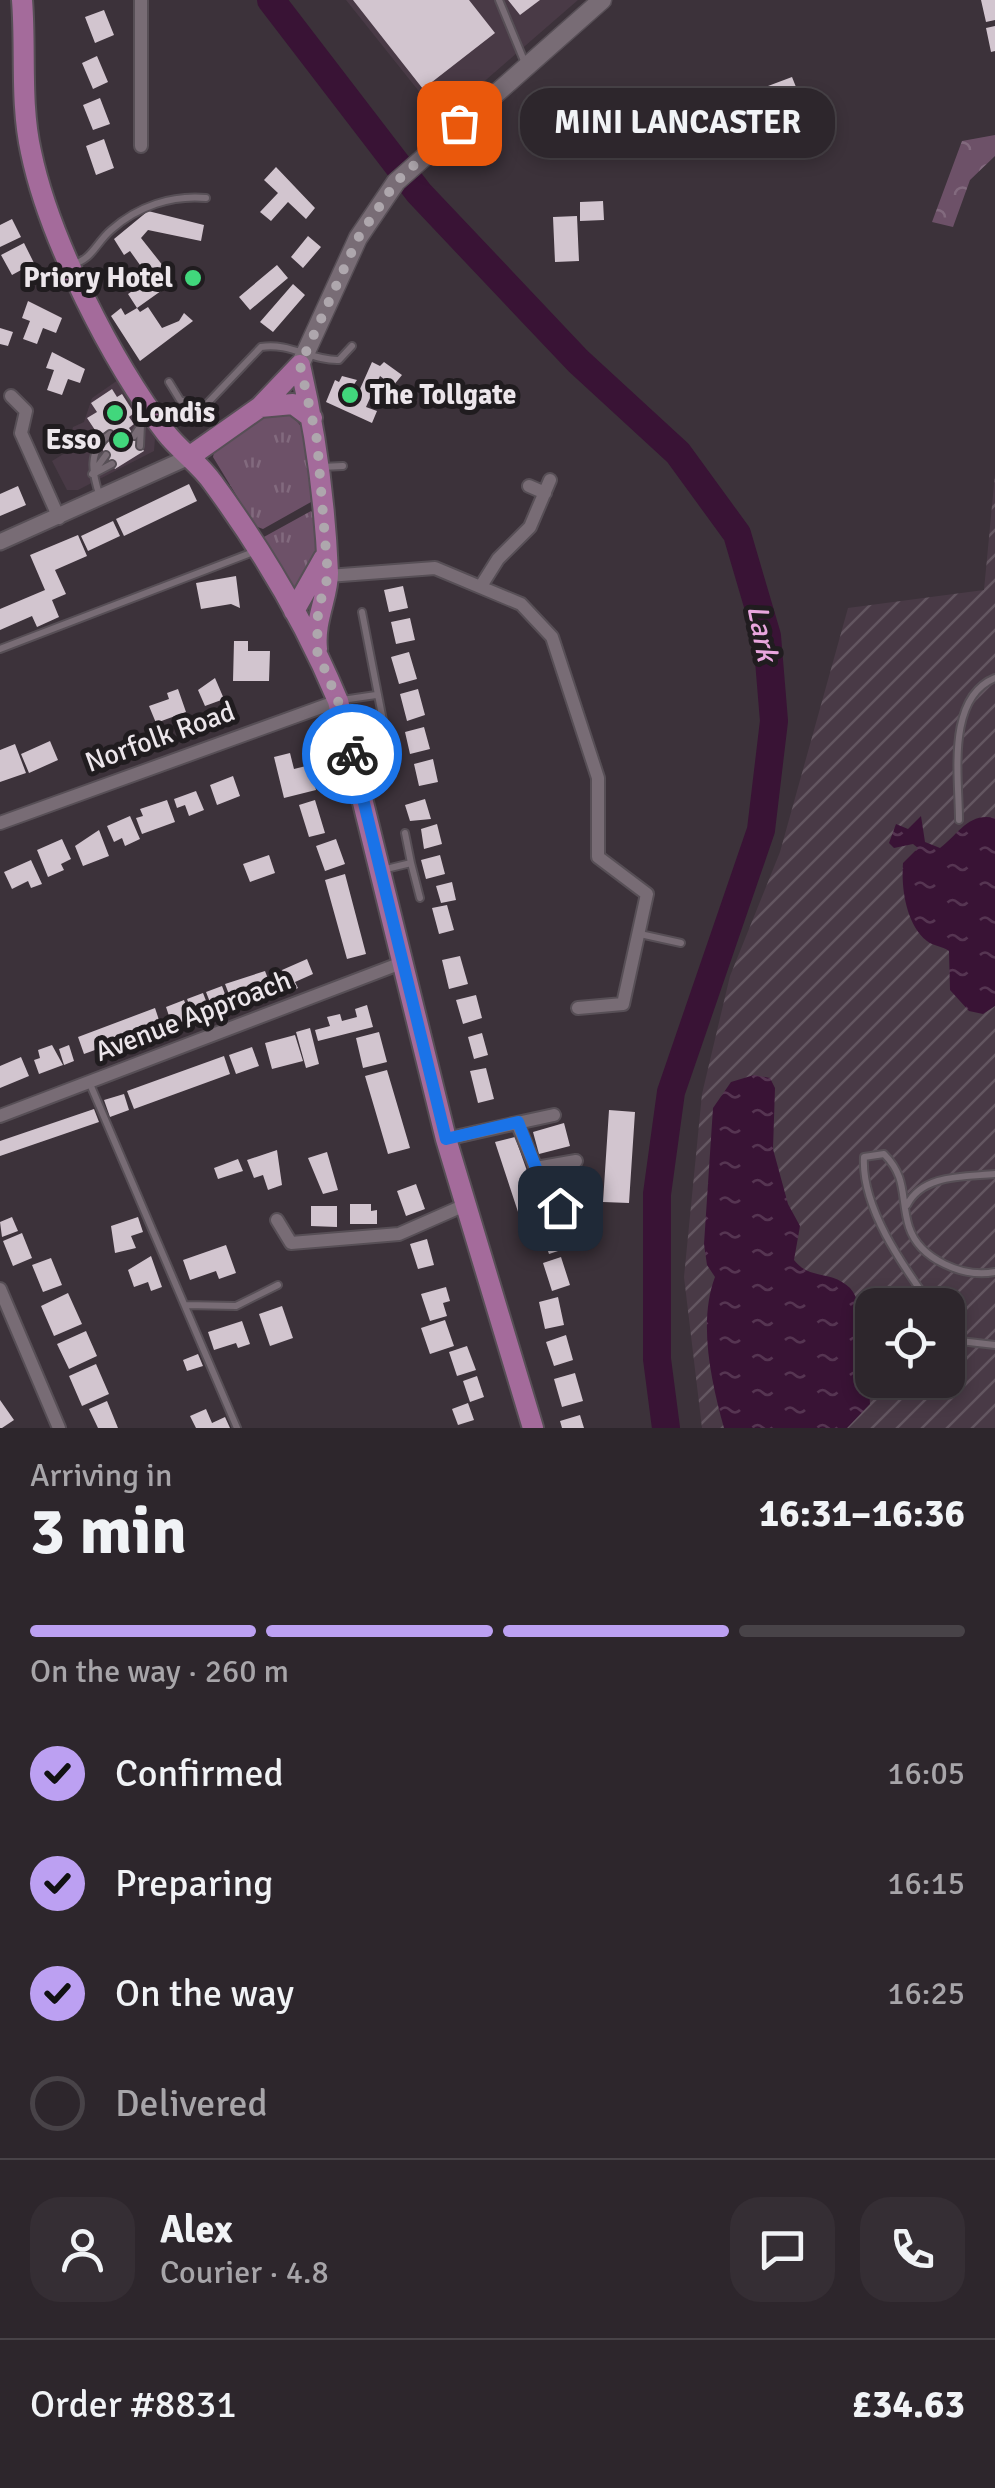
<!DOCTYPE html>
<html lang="en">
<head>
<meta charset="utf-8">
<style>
	:root { --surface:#2d262c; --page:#352e34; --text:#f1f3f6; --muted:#a7a5a9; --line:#484348; --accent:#bca0f2 }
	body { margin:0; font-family:Signika,sans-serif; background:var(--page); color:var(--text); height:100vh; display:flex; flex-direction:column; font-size:38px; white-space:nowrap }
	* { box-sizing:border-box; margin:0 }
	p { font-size:32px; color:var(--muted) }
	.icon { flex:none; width:55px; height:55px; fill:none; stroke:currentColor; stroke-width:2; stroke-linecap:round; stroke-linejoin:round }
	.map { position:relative; height:1428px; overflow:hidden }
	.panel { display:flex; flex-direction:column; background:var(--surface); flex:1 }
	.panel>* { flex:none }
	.fabs { position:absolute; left:855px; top:1288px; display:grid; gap:20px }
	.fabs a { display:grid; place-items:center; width:110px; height:110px; border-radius:20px; background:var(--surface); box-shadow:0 5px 15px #0003,0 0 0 2px var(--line); font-size:50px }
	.pin { position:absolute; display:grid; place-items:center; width:85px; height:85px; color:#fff; margin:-42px; border-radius:20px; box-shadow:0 5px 15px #0006 }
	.courier { position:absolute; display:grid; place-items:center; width:100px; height:100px; margin:-50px; border:8px solid #1a73e8; border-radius:50%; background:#fff; color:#222; box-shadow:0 2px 12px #0007 }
	.bubble { position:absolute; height:70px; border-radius:30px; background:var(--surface); box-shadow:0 5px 15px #0003,0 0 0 2px var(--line); font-size:32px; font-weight:800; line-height:70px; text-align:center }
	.summary em { font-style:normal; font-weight:800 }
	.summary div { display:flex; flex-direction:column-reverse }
	.summary { display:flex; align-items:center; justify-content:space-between; height:170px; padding:0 30px }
	h1 { font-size:65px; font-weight:800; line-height:75px }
	.bar { display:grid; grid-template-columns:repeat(4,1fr); gap:15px 10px; align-content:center; height:120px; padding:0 30px }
	.bar i { height:12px; border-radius:8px; background:var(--line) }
	.bar .active { background:var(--accent) }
	.bar p { grid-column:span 4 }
	.line { display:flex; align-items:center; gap:25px; padding:0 30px; border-top:2px solid var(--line) }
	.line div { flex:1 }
	.round { display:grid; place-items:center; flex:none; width:105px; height:105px; border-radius:30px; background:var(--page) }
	ol { padding:0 30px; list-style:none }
	li { display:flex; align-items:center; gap:30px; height:110px }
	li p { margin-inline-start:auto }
	li .icon { padding:10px; border-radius:50%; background:var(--accent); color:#111; stroke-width:4 }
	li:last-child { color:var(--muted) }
	li i { width:55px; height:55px; border:5px solid var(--line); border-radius:50% }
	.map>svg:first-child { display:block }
	.built { fill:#493a46 }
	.industrial { fill:url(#industrial-furrows); fill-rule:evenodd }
	.grass { fill:url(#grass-tufts) }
	.forest { fill:url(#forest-crowns) }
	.water { fill:url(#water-ripples) }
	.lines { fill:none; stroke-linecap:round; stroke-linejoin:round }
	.river { stroke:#391335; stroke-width:28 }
	.building { fill:#d2c5cf }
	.service-casing { stroke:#574f56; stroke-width:10 }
	.minor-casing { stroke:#574f56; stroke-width:16 }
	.tertiary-casing { stroke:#574f56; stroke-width:19 }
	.secondary-casing { stroke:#574f56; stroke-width:21 }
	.primary-casing { stroke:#574f56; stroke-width:24 }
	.service { stroke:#786c75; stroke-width:6 }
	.minor { stroke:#786c75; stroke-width:12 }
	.tertiary { stroke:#786c75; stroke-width:15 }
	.secondary { stroke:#786c75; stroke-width:18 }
	.primary { stroke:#a46b9b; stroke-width:20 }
	.done { stroke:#aea7ad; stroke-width:10; stroke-dasharray:0 18 }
	.route { stroke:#1a73e8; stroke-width:12 }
	.poi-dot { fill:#41d77c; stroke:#201c1f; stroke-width:4 }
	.labels { text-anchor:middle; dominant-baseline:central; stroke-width:10; stroke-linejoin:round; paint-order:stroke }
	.poi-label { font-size:28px; font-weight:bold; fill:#ece6eb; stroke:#201c1f; text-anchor:end }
	.street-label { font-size:28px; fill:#ece6eb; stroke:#201c1f }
	.water-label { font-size:30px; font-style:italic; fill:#e9a6de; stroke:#201c1f }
</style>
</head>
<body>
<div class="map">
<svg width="995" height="1428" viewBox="0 0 995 1428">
	<defs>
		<pattern id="industrial-furrows" width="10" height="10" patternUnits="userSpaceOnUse" patternTransform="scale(2.5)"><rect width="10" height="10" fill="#493a46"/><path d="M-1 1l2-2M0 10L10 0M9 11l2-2" fill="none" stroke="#635661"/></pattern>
		<pattern id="grass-tufts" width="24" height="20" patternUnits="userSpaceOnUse" patternTransform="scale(2.5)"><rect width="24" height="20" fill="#6d5168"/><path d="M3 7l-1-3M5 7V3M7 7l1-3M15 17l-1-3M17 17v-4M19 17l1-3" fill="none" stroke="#826a7e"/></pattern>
		<pattern id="forest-crowns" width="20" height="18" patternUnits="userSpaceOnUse" patternTransform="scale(2.5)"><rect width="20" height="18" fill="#6d5168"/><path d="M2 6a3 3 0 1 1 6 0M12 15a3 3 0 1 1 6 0" fill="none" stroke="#826a7e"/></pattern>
		<pattern id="water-ripples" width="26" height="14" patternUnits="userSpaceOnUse" patternTransform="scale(2.5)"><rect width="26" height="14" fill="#391335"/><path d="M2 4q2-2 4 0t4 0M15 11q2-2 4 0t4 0" fill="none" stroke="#563552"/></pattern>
	</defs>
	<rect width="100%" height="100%" fill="#3c323a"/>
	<path class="built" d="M346 0H578L441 119Z
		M118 380 155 439 154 451 78 490H67L52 461 65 453 73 427 84 422 92 398Z"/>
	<path class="industrial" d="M995 474V1428H702L684 1277 702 1094 730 976 780 852 848 608 984 590ZM872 1305H948V1380H872Z"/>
	<path class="grass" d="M281 412C318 424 309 469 311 502L263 529 255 526 213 457 215 448 267 414Z
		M311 511 316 516 318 570 298 600 262 538Z"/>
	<path class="forest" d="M995 135V156L970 180 953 227 932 222 962 141Z"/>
	<path class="water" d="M921 816 925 842 940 848C958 835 968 812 995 818V1006L983 1014 969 1011 950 990 949 951C942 946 933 946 927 941 906 924 901 888 903 863L918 848 913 844 894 848 889 843 896 824 908 829Z
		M754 1075 770 1078 775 1088 773 1149 788 1204 800 1226 794 1260C808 1278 826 1272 842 1282 871 1298 851 1333 857 1357 861 1374 870 1386 870 1404L847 1428H724C711 1381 698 1322 715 1277L707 1265 704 1244 713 1108 731 1082Z"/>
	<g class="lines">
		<path class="river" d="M271 0 419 193 578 361 678 453 737 534 767 636 774 721 761 830 671 1092 657 1194V1359L666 1428"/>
	</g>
	<path class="building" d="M353 0H469L495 33 423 89Z
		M508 0H540L520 15Z
		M981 0H995V20L986 22Z
		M104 10 114 35 95 43 85 17Z
		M995 26V51L991 52 986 28Z
		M97 56 108 82 93 89 82 63Z
		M792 77 812 127 788 136 783 123 763 130 749 93Z
		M100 98 110 124 93 130 83 105Z
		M104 139 114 168 96 175 86 146Z
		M276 167 315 208 306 219 288 202 271 221 260 212 278 193 264 180Z
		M603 201 604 220 580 221V202Z
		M148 211 204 225 201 241 148 230 141 238 175 281 137 308 140 312 148 307 162 328 179 321 184 313 193 321 140 361 111 316 121 308 125 315 137 308 128 294 150 279 130 251 124 255 114 239Z
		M577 216 579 261 555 262 553 217Z
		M12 219 21 237 0 247V225Z
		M308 236 321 247 303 268 291 257Z
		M24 243 34 263 12 275 1 255Z
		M277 265 288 278 250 310 239 297Z
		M293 284 305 295 273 332 260 322Z
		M28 301 62 318 56 333 43 328 37 344 23 339 30 321 22 318Z
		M0 328 13 332 8 346 0 344Z
		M52 352 85 369 80 383 68 379 62 395 47 390 54 370 46 368Z
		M372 362 380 366 384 362 402 375 393 386 380 376 366 407 377 411 372 423 326 402 335 380 339 382 342 376 357 380 353 386 360 389Z
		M112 389 117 397 122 394 134 413 129 417 134 424 129 428 144 451 115 469 99 444 112 436 108 430 99 436 87 418 97 412 91 403Z
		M189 484 197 501 124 536 116 519Z
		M18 486 26 505 0 516V494Z
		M113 521 120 536 88 551 81 536Z
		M78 535 87 556 55 570 66 594 52 600 59 617 37 627 32 616 0 630V609L45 590 30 555Z
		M236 576 240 608 231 604 201 609 196 583Z
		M403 586 408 608 389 612 384 590Z
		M410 618 415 640 396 644 391 622Z
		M234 641H248V651H270L269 681H233Z
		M409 652 417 679 399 684 391 657Z
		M215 678 224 699 205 706 198 690Z
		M178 689 186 712 156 723 149 706 169 699 167 693Z
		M418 689 425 715 407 721 400 694Z
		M424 727 430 749 410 754 405 732Z
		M50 741 58 760 29 773 21 754Z
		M15 744 26 773 0 782V750Z
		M290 753 294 769 310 765 316 790 284 798 274 757Z
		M433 759 438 782 419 786 414 764Z
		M233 776 240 796 217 805 210 785Z
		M196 791 204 810 189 816 185 805 177 808 174 799Z
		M425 799 431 819 410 821 405 805Z
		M167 800 175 822 142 834 136 818 143 816 140 809Z
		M315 800 325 833 309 837 299 805Z
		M130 816 140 839 125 846 122 838 114 842 107 826Z
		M437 824 442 844 424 849 421 829Z
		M99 830 109 856 83 866 75 846Z
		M62 839 71 859 61 864 64 870 48 877 37 850Z
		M336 839 345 864 325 871 316 846Z
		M269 855 275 873 250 882 243 864Z
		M440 855 445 874 426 879 421 860Z
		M31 860 42 884 31 888 28 881 12 889 4 872Z
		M345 874 366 954 347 959 325 880Z
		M452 882 456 900 441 903 436 886Z
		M447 905 454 930 439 934 432 908Z
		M460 956 468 984 449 989 442 960Z
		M307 959 313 974 295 982 298 988 291 991 282 970Z
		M265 971 272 989 232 1002 225 984Z
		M222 986 229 1005 213 1010 206 992Z
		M203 993 210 1011 194 1017 187 999Z
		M476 995 482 1018 463 1024 456 1000Z
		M184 1000 191 1019 172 1025 166 1007Z
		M367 1005 373 1027 318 1041 315 1030 330 1026 327 1017 340 1014 342 1021 357 1017 355 1009Z
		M155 1008 161 1026 84 1054 78 1037Z
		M310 1028 319 1064 306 1068 296 1032Z
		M379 1032 387 1062 363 1068 356 1038Z
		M482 1033 488 1055 474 1059 468 1037Z
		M295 1035 303 1061 272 1069 265 1043Z
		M52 1045 63 1065 39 1074 34 1060 40 1058 38 1050Z
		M69 1045 74 1061 64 1065 59 1049Z
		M252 1047 259 1066 236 1074 229 1055Z
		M224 1056 230 1074 134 1109 127 1091Z
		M21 1057 29 1076 0 1088V1066Z
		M486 1068 494 1099 478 1103 470 1071Z
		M387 1070 410 1148 388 1154 365 1076Z
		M124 1094 129 1110 110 1117 104 1100Z
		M94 1109 99 1122 0 1156V1141Z
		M609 1110 635 1112 629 1203 603 1202Z
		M564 1123 570 1146 539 1154 533 1132Z
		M515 1137 544 1219 522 1224 495 1142Z
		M277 1150 282 1185 268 1190 263 1175 254 1178 247 1160Z
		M327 1152 338 1190 323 1194 308 1158Z
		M238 1159 243 1171 218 1179 214 1168Z
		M416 1184 425 1209 406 1216 397 1191Z
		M350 1204H371V1211L377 1210V1224H350Z
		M311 1206H337V1227L311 1226Z
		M12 1217 18 1231 2 1237 0 1222Z
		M138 1217 143 1232 131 1236 136 1248 115 1253 111 1226Z
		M560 1227 567 1248 549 1254 542 1233Z
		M22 1233 32 1258 13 1266 3 1241Z
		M427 1239 434 1265 418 1269 410 1244Z
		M226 1245 236 1273 219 1279 216 1271 190 1280 183 1260Z
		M151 1256 162 1287 151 1291 148 1282 134 1287 128 1270Z
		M561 1257 570 1285 552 1291 543 1263Z
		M51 1258 62 1285 43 1292 32 1265Z
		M446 1287 450 1301 443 1303 447 1316 430 1321 421 1294Z
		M68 1293 82 1324 54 1336 41 1306Z
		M558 1297 564 1325 545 1329 539 1302Z
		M282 1306 293 1338 270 1346 259 1314Z
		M445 1320 454 1346 430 1354 421 1328Z
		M242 1321 250 1344 238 1348 236 1343 214 1350 208 1332Z
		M86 1331 97 1356 69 1369 57 1344Z
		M566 1335 573 1360 554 1366 546 1342Z
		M467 1346 476 1370 457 1376 449 1352Z
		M198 1354 203 1366 187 1371 183 1360Z
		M96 1364 109 1394 82 1406 69 1376Z
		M575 1373 583 1401 562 1407 554 1379Z
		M477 1376 484 1397 470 1402 463 1381Z
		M0 1400 14 1420 2 1428H0Z
		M107 1401 118 1428H98L89 1409Z
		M468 1403 474 1420 458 1425 452 1409Z
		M206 1409 212 1423 225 1417 230 1428H196L190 1416Z
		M580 1415 584 1428H562L560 1421Z"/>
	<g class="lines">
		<g class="service-casing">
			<path id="service" d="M499 0 525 63
				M71 265C93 259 95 244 111 230 138 206 172 195 206 198
				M169 382 180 400 202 409 261 347C289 342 312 361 339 360L352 346
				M134 436 147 416
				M140 446 141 424
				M321 467 343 466
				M92 474 106 455
				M93 474 112 464
				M100 497C92 473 87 451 110 434
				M362 612 391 762
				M0 649 256 551
				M342 700 376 695
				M959 820C959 777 946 698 995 678
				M411 863 420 898
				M382 870 411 863 405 833
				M640 934 681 943
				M90 1084 237 1428
				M907 1205C923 1174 964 1177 995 1174
				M185 1305 236 1306 278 1285
				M931 1305C903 1266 861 1207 864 1157L884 1154C908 1178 900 1198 909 1227 920 1260 964 1278 995 1272
				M948 1329 960 1341 995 1345"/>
		</g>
		<g class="minor-casing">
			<path id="minor" d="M141 0V146
				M11 396 26 411 21 433 59 518
				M529 486 545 493
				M328 576 435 568 521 604 552 637 598 778V857L647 894 623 1004 578 1008
				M481 586 498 559 530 527 550 480
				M0 823 338 701
				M0 1116 404 962
				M517 1123 554 1115
				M446 1139 517 1123 536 1168 560 1208 595 1200
				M536 1168 576 1161
				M277 1220 291 1243 399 1234 465 1205
				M0 1289 59 1428"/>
		</g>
		<g class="tertiary-casing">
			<path id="tertiary" d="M0 542 189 457"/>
		</g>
		<g class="secondary-casing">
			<path id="secondary" d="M300 365 358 238 396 182 602 0"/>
		</g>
		<g class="primary-casing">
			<path id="primary" d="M22 0C26 50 20 103 31 152 49 239 112 362 166 433 180 451 200 464 213 483 262 550 306 624 338 701L446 1139 533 1428
				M300 365C316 434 325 502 328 573 328 597 314 620 317 649
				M260 407 293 404 312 418
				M189 457 260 407 300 365
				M294 611 324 558"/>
		</g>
		<use href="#service" class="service"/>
		<use href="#minor" class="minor"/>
		<use href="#tertiary" class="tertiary"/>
		<use href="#secondary" class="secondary"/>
		<use href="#primary" class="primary"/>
	</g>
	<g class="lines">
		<path class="done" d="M352 754 338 701 317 651 318 610 328 576 317 440 300 365 358 238 396 182 459 123"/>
		<path class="route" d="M352 754 446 1139 518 1122 536 1168 560 1208"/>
	</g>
	<g class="poi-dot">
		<circle cx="193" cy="278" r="10"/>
		<circle cx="350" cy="395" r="10"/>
		<circle cx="115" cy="413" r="10"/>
		<circle cx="121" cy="440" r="10"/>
	</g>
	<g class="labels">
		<g class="poi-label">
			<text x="173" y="278">Priory Hotel</text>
			<text x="370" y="395" text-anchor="start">The Tollgate</text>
			<text x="135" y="413" text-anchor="start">Londis</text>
			<text x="101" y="440">Esso</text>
		</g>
		<g class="street-label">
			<text transform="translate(160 737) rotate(-20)">Norfolk Road</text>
			<text transform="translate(193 1016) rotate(-21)">Avenue Approach</text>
		</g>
		<g class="water-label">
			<text transform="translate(762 633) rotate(79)">Lark</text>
		</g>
	</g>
</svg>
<div class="fabs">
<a><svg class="icon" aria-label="locate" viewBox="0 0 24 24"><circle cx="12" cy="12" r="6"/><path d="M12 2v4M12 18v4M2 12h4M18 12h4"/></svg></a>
</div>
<div class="pin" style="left:459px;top:123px;background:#ea580c"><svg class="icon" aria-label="bag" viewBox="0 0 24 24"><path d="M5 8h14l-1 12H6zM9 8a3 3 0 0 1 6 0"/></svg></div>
<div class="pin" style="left:560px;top:1208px;background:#1f2937"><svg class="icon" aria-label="home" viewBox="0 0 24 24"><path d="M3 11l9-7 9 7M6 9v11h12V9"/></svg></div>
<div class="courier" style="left:352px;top:754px"><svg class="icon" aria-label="bike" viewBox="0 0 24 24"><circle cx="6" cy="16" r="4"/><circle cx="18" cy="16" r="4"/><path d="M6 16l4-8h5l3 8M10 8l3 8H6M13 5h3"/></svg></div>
<div class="bubble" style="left:520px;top:88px;width:315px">MINI LANCASTER</div>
</div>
<section class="panel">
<div class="summary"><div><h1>3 min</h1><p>Arriving in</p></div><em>16:31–16:36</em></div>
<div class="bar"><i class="active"></i><i class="active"></i><i class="active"></i><i></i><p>On the way · 260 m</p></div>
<ol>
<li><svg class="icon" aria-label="check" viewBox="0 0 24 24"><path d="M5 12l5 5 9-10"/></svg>Confirmed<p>16:05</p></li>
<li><svg class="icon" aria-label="check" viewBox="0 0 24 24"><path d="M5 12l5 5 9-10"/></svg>Preparing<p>16:15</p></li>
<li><svg class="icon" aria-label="check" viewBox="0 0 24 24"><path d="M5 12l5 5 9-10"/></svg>On the way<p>16:25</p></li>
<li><i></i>Delivered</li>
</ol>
<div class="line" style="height:180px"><a class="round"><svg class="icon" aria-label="person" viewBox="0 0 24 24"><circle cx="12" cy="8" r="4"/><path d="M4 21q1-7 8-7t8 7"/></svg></a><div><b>Alex</b><p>Courier · 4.8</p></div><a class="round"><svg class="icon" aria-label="chat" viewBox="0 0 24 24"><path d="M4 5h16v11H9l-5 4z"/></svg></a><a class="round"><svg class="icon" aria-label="phone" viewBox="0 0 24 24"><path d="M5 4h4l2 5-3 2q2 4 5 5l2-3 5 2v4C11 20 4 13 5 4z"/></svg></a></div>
<div class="line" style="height:130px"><div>Order #8831</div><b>£34.63</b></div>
</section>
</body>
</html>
